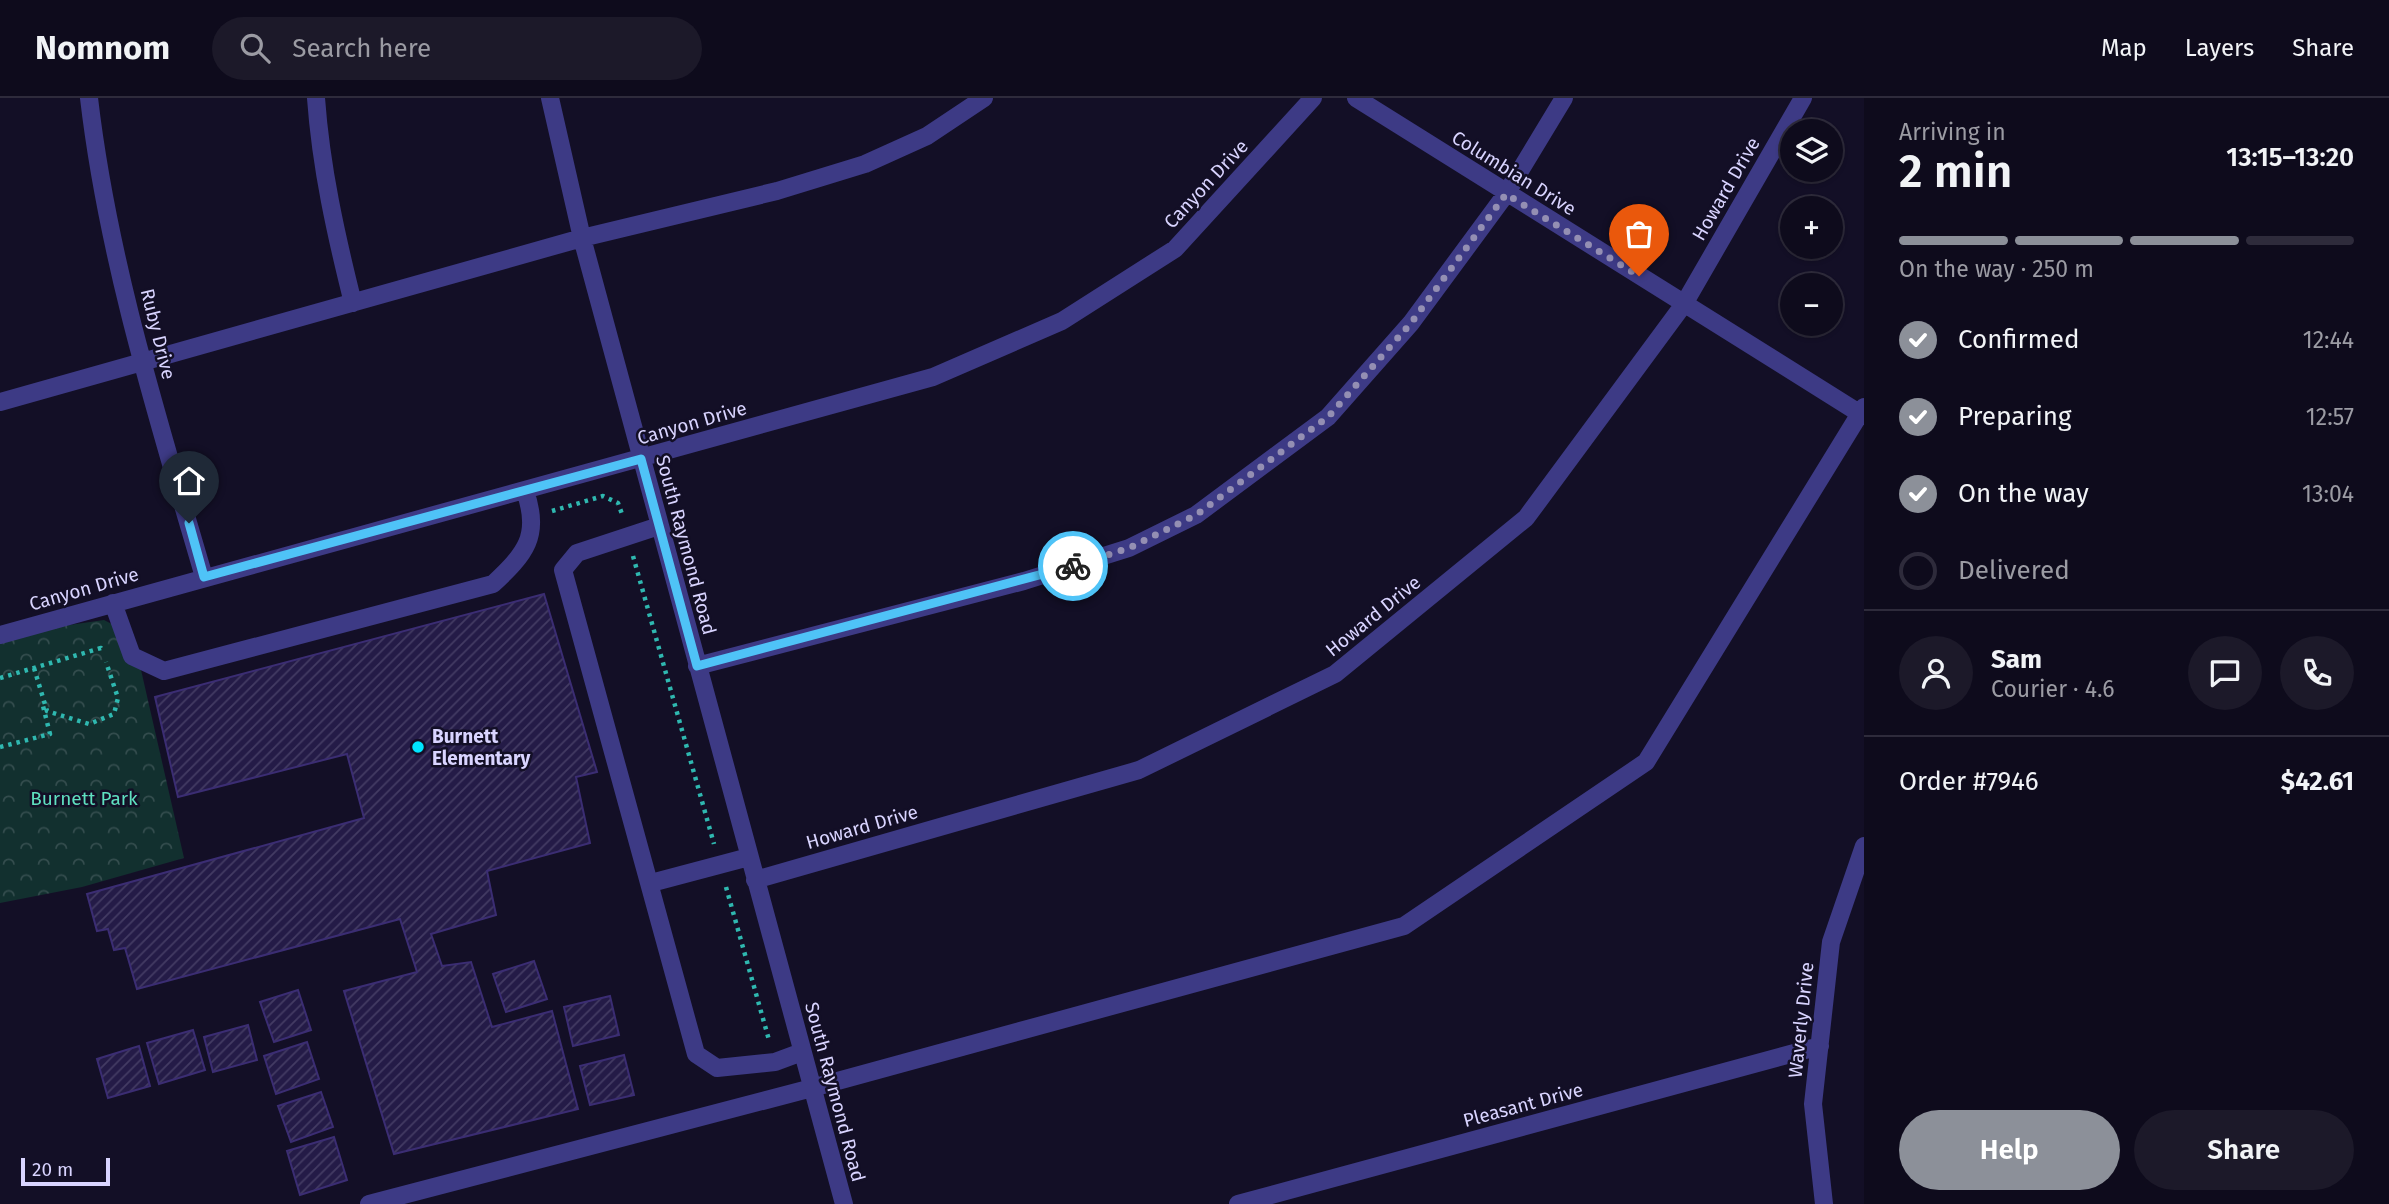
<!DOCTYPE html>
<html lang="en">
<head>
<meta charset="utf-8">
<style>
	:root { --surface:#0e0b1c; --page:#1c1929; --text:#f1f3f6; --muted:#9b9ba3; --line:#2e2b3b; --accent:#8c9099 }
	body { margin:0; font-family:"Fira Sans",sans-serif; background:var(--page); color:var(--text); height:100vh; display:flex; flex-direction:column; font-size:26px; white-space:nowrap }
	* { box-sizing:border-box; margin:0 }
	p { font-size:23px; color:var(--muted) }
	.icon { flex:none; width:38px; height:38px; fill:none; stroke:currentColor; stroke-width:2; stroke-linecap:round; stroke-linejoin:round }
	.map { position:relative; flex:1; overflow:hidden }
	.drawer { display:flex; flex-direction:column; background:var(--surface); width:525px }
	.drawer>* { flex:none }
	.fabs { position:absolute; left:1780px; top:21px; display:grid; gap:14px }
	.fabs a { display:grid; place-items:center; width:63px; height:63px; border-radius:50%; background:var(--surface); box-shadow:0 2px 5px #0004,0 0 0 2px var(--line); font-size:35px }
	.scale { position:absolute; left:21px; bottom:18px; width:89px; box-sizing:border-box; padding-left:7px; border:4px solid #d9d4ff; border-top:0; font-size:19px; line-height:24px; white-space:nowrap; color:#d9d4ff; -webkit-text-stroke:5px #130f26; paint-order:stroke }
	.pin { position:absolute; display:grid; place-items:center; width:60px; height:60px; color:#fff; margin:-72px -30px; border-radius:50% 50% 50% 0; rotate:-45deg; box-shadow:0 0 7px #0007 }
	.pin .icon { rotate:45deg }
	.courier { position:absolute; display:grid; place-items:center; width:70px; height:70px; margin:-35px; border:5px solid #4fc3f7; border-radius:50%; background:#fff; color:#222; box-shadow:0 2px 9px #0007 }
	.headline em { font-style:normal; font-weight:600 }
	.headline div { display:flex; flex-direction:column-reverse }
	.headline { display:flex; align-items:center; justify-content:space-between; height:119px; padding:0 35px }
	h1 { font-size:46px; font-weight:600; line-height:52px }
	.bar { display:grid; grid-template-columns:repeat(4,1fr); gap:10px 7px; align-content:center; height:84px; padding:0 35px }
	.bar i { height:9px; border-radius:5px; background:var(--line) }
	.bar .current { background:var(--accent) }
	.bar p { grid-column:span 4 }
	.line { display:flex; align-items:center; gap:18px; padding:0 35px; border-top:2px solid var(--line) }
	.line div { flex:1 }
	.round { display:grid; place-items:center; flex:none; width:74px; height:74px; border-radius:37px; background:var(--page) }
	ol { padding:0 35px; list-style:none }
	li { display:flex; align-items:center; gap:21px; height:77px }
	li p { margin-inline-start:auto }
	li .icon { padding:7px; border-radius:50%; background:var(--accent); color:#fff; stroke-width:4 }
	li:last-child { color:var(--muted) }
	li i { width:38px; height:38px; border:4px solid var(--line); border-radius:50% }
	.button { display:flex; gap:14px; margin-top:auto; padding:14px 35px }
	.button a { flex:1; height:80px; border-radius:42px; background:var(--accent); color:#fff; font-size:28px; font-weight:600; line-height:80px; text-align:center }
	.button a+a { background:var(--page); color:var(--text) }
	header { display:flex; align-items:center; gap:42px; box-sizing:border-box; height:98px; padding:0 35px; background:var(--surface); border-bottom:2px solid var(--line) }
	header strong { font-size:33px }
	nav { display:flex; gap:38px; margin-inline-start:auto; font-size:24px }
	.search { width:490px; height:63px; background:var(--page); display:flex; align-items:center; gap:18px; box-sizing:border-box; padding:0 24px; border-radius:38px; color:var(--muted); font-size:26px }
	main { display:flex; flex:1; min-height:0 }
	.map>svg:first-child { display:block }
	.forest { fill:url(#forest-crowns) }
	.building { fill:url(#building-hatch); stroke:#3b2d73; stroke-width:2 }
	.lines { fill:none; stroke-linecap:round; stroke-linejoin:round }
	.path { stroke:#2fb8b0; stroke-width:4.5; stroke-dasharray:3.5 5; stroke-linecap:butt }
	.minor { stroke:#3d3a85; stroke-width:18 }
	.done { stroke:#948fb3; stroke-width:7; stroke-dasharray:0 12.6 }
	.route { stroke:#4fc3f7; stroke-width:9 }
	.poi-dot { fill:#00e5ff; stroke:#130f26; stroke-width:2.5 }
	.labels { text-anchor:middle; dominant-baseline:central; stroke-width:5; stroke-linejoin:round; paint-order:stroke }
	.street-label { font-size:19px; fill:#d9d4ff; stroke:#130f26 }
	.poi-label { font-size:19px; font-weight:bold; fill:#d9d4ff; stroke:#130f26; text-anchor:start }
	.park-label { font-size:19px; fill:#5fe0c0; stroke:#130f26 }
</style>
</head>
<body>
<header>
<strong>Nomnom</strong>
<div class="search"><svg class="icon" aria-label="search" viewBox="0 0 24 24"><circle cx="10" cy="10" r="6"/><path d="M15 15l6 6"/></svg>Search here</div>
<nav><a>Map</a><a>Layers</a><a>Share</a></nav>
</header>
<main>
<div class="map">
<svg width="1864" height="1106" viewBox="0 0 1864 1106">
	<defs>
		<pattern id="forest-crowns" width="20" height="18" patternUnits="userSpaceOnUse" patternTransform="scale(1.75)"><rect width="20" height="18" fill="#12302f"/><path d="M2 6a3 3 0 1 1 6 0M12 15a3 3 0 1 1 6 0" fill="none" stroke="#344d4e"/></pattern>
		<pattern id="building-hatch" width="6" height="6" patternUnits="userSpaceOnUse" patternTransform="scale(1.75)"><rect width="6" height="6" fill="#241b47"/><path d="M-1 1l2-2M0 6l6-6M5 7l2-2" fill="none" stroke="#433b63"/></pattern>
	</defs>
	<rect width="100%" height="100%" fill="#130f26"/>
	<path class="forest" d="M104 522 133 537 184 760 82 789 0 805V537Z"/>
	<path class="building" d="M544 496 597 674 576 679 590 745 487 773 496 817 431 836 442 868 471 864 492 929 552 913 578 1011 394 1056 344 893 417 874 400 821 137 891 125 850 114 852 108 831 97 833 87 796 364 720 347 656 178 699 155 599Z
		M534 863 547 901 506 914 493 876Z
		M298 892 311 932 274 944 260 904Z
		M610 898 619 937 573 948 564 909Z
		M248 927 257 962 213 974 204 939Z
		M193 932 205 972 159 986 147 945Z
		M307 944 319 981 276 996 264 958Z
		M139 948 150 988 108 1000 97 961Z
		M624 957 634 997 590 1007 580 968Z
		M321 994 333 1029 291 1044 278 1008Z
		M334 1039 347 1082 300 1097 287 1053Z"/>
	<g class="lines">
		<path class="path" d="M552 413 603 398 618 405 622 416
			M633 458 714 746
			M34 570 47 613 89 626 114 616 118 600 106 564
			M0 580 101 550 102 552
			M0 649 50 636 43 608
			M726 789 769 942"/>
		<path class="minor" d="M89 0C108 163 158 321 204 479
			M316 0C321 70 336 137 353 205
			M550 0 582 140 844 1106
			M1356 0 1864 318
			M0 304 582 140 777 93 865 66 927 38 984 0
			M659 428 577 455 563 472 696 956 717 970 775 964 802 954
			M113 505 132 558 164 573 493 486C525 456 541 438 525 393
			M0 537 933 279 1062 223 1175 151 1313 0
			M697 568 1024 483 1129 450 1196 417 1328 319 1411 225 1506 96 1564 0
			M755 782 1139 672 1335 576 1526 420 1684 206 1803 0
			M651 785 749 759
			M369 1106 812 990 1404 828 1646 664 1864 309
			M1238 1106 1820 948
			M1824 1106 1813 1006 1831 844 1864 748"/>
	</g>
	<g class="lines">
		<path class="done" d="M1073 468 1129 450 1196 417 1328 319 1411 225 1506 96 1639 178"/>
		<path class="route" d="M189 425 204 479 641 361 697 568 1073 468"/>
	</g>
	<circle class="poi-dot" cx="418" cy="649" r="7"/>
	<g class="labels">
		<g class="street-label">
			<text transform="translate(1514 75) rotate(32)">Columbian Drive</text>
			<text transform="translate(1206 86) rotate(-47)">Canyon Drive</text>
			<text transform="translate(1726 91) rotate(-60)">Howard Drive</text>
			<text transform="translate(158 236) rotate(76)">Ruby Drive</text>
			<text transform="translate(692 325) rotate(-16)">Canyon Drive</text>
			<text transform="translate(686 447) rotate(75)">South Raymond Road</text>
			<text transform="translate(84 491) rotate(-16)">Canyon Drive</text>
			<text transform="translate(1373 518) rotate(-39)">Howard Drive</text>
			<text transform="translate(862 729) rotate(-16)">Howard Drive</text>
			<text transform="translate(1801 922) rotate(-84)">Waverly Drive</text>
			<text transform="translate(835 994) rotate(75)">South Raymond Road</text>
			<text transform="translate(1523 1007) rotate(-15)">Pleasant Drive</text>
		</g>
		<g class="poi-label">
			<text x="432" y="638">Burnett<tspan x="432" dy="22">Elementary</tspan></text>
		</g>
		<g class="park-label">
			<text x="84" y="700">Burnett Park</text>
		</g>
	</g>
</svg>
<div class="fabs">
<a><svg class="icon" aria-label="layers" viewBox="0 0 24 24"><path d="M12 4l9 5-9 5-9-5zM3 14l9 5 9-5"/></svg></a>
<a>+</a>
<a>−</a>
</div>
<div class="scale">20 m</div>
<div class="pin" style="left:1639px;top:178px;background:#ea580c"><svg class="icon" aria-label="bag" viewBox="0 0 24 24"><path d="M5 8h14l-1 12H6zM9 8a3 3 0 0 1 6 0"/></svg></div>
<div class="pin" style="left:189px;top:425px;background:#1f2937"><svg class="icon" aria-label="home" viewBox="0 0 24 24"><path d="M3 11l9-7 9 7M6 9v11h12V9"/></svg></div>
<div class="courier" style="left:1073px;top:468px"><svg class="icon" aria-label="bike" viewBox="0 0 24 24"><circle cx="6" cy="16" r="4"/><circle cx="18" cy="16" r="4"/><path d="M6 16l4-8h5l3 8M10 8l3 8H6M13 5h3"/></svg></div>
</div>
<section class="drawer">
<div class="headline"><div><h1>2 min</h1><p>Arriving in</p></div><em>13:15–13:20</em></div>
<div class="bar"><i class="current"></i><i class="current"></i><i class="current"></i><i></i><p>On the way · 250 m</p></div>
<ol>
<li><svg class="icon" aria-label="check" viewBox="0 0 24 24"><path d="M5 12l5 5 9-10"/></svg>Confirmed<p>12:44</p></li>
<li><svg class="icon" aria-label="check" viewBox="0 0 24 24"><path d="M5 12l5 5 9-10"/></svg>Preparing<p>12:57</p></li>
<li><svg class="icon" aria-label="check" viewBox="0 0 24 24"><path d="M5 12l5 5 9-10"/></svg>On the way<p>13:04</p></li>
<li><i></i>Delivered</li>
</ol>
<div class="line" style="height:126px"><a class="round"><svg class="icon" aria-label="person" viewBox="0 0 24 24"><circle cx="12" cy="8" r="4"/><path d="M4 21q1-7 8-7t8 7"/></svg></a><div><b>Sam</b><p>Courier · 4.6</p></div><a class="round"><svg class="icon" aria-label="chat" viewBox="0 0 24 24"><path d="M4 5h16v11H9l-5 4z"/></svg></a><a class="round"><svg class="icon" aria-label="phone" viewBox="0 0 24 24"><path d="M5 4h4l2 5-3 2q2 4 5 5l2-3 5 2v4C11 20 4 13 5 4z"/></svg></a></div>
<div class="line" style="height:91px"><div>Order #7946</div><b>$42.61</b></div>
<div class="button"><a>Help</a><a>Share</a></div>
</section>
</main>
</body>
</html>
